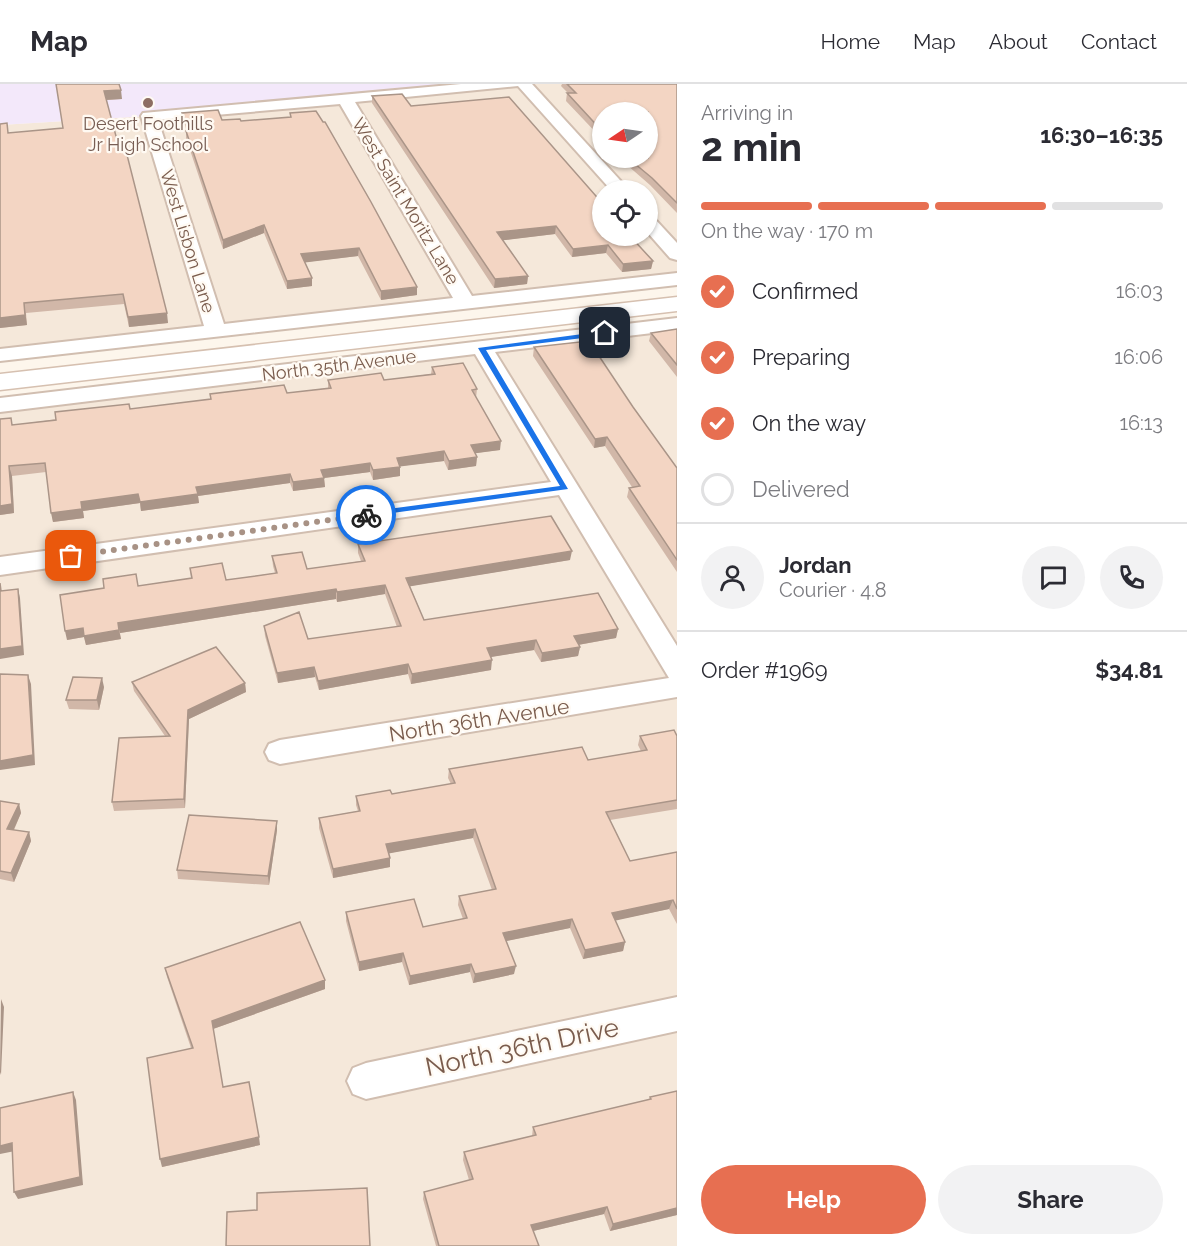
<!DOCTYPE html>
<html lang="en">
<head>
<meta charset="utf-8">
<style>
	:root { --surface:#fff; --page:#f2f2f3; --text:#2b2b33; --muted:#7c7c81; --line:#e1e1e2; --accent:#e76f51 }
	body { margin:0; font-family:Raleway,sans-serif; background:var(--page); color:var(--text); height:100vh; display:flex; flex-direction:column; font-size:22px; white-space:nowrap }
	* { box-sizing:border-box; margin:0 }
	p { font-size:20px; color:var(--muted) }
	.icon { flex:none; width:33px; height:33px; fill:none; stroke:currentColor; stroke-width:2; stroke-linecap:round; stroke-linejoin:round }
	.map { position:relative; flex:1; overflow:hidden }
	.sheet { display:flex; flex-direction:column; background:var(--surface); width:510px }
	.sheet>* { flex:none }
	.needle { width:39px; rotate:257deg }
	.buttons { position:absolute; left:592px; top:18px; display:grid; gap:12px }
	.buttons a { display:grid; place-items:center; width:66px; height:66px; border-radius:50%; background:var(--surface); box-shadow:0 2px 4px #0004; font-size:30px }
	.pin { position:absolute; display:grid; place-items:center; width:51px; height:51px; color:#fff; margin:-26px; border-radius:12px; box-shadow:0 3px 9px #0006 }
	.courier { position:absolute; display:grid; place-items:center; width:60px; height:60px; margin:-30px; border:4px solid #1a73e8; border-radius:50%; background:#fff; color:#222; box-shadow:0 2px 8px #0007 }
	.overview em { font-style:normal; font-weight:700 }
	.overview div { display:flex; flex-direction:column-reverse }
	.overview { display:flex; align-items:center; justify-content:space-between; height:102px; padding:0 24px }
	h1 { font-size:39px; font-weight:700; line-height:45px }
	.bar { display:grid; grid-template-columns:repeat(4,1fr); gap:9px 6px; align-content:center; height:72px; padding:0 24px }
	.bar i { height:8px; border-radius:4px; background:var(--line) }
	.bar .selected { background:var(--accent) }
	.bar p { grid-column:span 4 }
	.line { display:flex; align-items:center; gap:15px; padding:0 24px; border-top:2px solid var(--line) }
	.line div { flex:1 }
	.round { display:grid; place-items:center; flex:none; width:63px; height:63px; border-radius:32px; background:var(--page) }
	ol { padding:0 24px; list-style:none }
	li { display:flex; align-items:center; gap:18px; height:66px }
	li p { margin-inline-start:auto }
	li .icon { padding:6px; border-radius:50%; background:var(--accent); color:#fff; stroke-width:4 }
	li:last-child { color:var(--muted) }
	li i { width:33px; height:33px; border:3px solid var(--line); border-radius:50% }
	.button { display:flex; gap:12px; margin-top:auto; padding:12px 24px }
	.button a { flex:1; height:69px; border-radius:36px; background:var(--accent); color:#fff; font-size:24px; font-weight:700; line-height:69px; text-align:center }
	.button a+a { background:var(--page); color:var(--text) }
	header { display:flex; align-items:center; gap:36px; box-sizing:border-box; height:84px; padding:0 30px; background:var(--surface); border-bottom:2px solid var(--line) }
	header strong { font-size:28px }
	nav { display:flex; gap:33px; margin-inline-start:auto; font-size:21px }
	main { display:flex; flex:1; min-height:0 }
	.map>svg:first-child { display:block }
	.residential { fill:#f5e8da; fill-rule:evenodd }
	.education { fill:#f3e8fa }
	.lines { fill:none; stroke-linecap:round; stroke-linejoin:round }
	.street-casing { stroke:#d1beb0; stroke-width:4 }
	.secondary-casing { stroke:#d6c0b0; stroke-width:3 }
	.street { fill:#fff; fill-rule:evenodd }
	.secondary { fill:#fff; fill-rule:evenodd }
	.wall { fill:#d1b7a8 }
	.shaded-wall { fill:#aa9588 }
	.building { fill:#f3d5c3; stroke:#aa9588; stroke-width:1.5 }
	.route { fill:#1a73e8 }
	.done { stroke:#a89285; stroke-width:6; stroke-dasharray:0 10.8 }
	.education-dot { fill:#8d6e63; stroke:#fffaf3; stroke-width:2 }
	.labels { text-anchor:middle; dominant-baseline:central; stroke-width:4.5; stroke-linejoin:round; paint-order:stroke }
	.far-education-label { font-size:18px; fill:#785e54; stroke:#fffaf3 }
	.far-street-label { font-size:18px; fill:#7a5c4d; stroke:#fffaf3 }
	.street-label { font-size:21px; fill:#7a5c4d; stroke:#fffaf3 }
	.near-street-label { font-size:26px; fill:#7a5c4d; stroke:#fffaf3 }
</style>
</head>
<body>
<header>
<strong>Map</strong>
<nav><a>Home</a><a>Map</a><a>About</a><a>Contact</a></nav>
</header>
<main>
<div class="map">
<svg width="677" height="1162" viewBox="0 0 677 1162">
	<rect width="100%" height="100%" fill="#fdf6ec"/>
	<path class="residential" d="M512 0H677V194L0 267V41L149 32ZM603 28H648V74H603ZM603 106H648V152H603Z
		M677 246V1162H0V326Z"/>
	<path class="education" d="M0 0H512L149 32 0 41Z"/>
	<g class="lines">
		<g class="street-casing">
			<path id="street" d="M461 0H532L629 106H611L518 2 355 18 472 212 677 189V201L0 277V265L204 242 141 32 143 29ZM340 20 453 214 224 240 158 36Z
				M648 133 654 134 677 159V176L670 174 648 149Z
				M677 234V246L495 268 677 562V613L280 680 269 676 265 668 269 660 280 656 669 594 559 411 0 491V473L551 398 475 270 0 328V314Z
				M677 913V947L366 1015 353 1010 347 997 353 984 366 979Z"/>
		</g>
		<g class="secondary-casing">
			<path id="secondary" d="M677 213V227L0 306V290Z"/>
		</g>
		<use href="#street" class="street"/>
		<use href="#secondary" class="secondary"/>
	</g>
	<path class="wall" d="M56 0 122 15 106 16 117 56 168 239 129 243 124 220 26 229 27 241 0 244 9 49 63 44Z
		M562 0H677V129L650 101 619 74H648L603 28V56L566 17 567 9H568L561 2Z
		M372 12 411 22 653 177 651 185 622 188 606 169 572 173 555 150 503 156 528 192 527 200 494 204 372 19Z
		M182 29 222 36 241 37 290 33V29L417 211 381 216 358 172 305 178 312 194V202L287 205 264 149 223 165 186 54V47H187L183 36Z
		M677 245V293L649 257 651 249Z
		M534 263 633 323 677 384V488L627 413 629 404 632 403 605 362 594 364 533 272Z
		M432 283 477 305 476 314 500 366 475 369 477 373 476 382 448 386 444 377 400 382V392L373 396 370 388 324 394 325 403 293 407 290 399 198 412 199 419 141 427 140 419 83 427 84 434 53 438 46 388 12 392 14 429 0 431 13 341 210 315V310L287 309 328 304V296H384L431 290Z
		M358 460 570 476 410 502 424 536 618 545 616 554 578 561 580 563 578 572 541 578 534 566 490 573 491 586 411 600 408 590 319 606 315 593 278 599 265 552 264 542 308 555 397 543 385 510 337 518 336 515 120 549 121 555 86 561 84 553 67 556 138 502 191 494 190 484 226 496 275 489 273 482 272 472 307 485 361 477 358 469Z
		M132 598 245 599 246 608 189 635 185 724 114 727 112 718 165 652 134 607Z
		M104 603 99 626 69 625 66 616Z
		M640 652H677V725L610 736 630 777 677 768V840L669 825 615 836 625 858 623 867 583 875 570 844 506 857 514 890 473 899 470 888 409 901 402 878 359 887 346 837V828L423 843 463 835 458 821 459 812 492 806 473 754 389 769 390 783 333 794 319 744V734L358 727 356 721V712L392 710 451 700 448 694 449 685 588 676 641 667 638 661Z
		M0 717 19 720 21 729 14 746 29 748 31 757 14 798 0 795Z
		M277 737V746L269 801 178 795 177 786Z
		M165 884 325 896V905L213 945 223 1003 260 1061 162 1083 191 964 167 893Z
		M677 1007V1131L610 1147 604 1130 533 1147 539 1162H436L423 1115 424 1108 469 1096 463 1076 464 1068 532 1052 533 1043 649 1016 650 1013Z"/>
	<path class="shaded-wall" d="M121 6 122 15 105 16 104 7Z
		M264 141V149L223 165V156Z
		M556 142 555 150 497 157V148Z
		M608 161 606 169 572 173 573 165Z
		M359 164 358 172 301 179V170Z
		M653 177 651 185 622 188 623 180Z
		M528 192 527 200 494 204 495 195Z
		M312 194V202L287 205V197Z
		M417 203V211L381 216V207Z
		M24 219 27 241 0 244V234Z
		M167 229 168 239 129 243 128 233Z
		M607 353 605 362 594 364 595 355Z
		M501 357 500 366 470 370 471 361Z
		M444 367V377L396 383 397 374Z
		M477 373 476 382 448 386 449 377Z
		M370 379V388L324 394 325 403 293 407V398L321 386Z
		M9 382 12 392 14 429 0 431V422Z
		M400 383V392L373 396V386Z
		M290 390V399L198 412 199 419 141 427 140 418 196 403Z
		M138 410 140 419 83 427 84 434 53 438 51 429 81 418Z
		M572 467 570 476 406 503V494Z
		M385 501V510L337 518V508Z
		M18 505 20 514 24 571 0 575V565Z
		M336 505V515L120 549 118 539Z
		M83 544 119 546 121 555 86 561 84 553 67 556 65 547Z
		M618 545 616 554 572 562 574 552Z
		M536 556 534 566 485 574 487 564Z
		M580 563 578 572 541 578 542 569Z
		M492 576 491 586 411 600 412 590Z
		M408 580V590L319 606 318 597Z
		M314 583 315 593 278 599 277 589Z
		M28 591 31 600 35 681 0 686V677Z
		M102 594 104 603 99 626 97 616Z
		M245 599 246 608 189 635 185 724 184 715 188 626Z
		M19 720 21 729 10 754 7 745Z
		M277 737V746L269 801 268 792Z
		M475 745 473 754 386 770V760Z
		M29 748 31 757 14 798 11 789Z
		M390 774V783L333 794V785Z
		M673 816 669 825 609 838 612 829Z
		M572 835 570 844 502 858 503 849Z
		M625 858 623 867 583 875 585 866Z
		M403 869 402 878 359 887V878Z
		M471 880 470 888 409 901 410 892Z
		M516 882 514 890 473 899 475 890Z
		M325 896V905L213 945 212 937Z
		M1 915 4 923 1 991 0 988Z
		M73 1008 76 1016 83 1101 18 1115 14 1108Z
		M259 1053 260 1061 162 1083 160 1075Z
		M12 1059 15 1067 0 1070V1062Z
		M607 1123 604 1130 529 1148 531 1141Z
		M677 1124V1131L610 1147 613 1140Z"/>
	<path class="building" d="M56 0H119L121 6 104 7 117 56 123 55 167 229 128 233 123 210 24 219 25 231 0 234V40L7 39 8 49 63 44Z
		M567 0H677V119L652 94 628 74H648V28H603V48L567 9H576Z
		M402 10 411 22 509 13 603 120V152H630L653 177 623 180 608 161 573 165 556 142 497 148 528 192 495 195 372 12Z
		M218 26 222 36 240 35 241 37 291 33 290 29 316 27 323 38H325L371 118 417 203 381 207 359 164 301 170 312 194 287 197 264 141 223 156 186 47 189 46 182 29Z
		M677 245V281L651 249Z
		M589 257 633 323 677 384V476L629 404 640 402 607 353 595 355 534 263Z
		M463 279 477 305 472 306 501 357 471 361 477 373 449 377 444 367 397 374 400 383 373 386 370 379 321 386 324 394 293 398 290 390 196 403 198 410 140 418 138 410 81 418 82 425 51 429 45 379 9 382 12 420 0 422V335L11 334 12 341 56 336 55 328 129 320 130 325 211 315 210 310 284 301 287 309 331 304 328 296 381 289 384 296 435 290 432 283Z
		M551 432 572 467 406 494 424 536 598 509 618 545 574 552 580 563 542 569 536 556 487 564 492 576 412 590 408 580 318 597 314 583 277 589 264 542 299 528 308 555 401 542 385 501 337 508 336 505 118 539 119 546 84 552 83 544 65 547 60 511 104 504 103 495 136 490 138 502 192 494 190 484 222 479 226 496 277 489 272 472 302 468 307 485 365 477 358 460Z
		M0 499 1 507 18 505 22 562 0 565Z
		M216 563 245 599 188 626 184 715 112 718 119 654 170 652 132 598Z
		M0 590 28 591 33 671 0 677Z
		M73 593 102 594 97 616H66Z
		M674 646 677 652V716L606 728 630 777 677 768V825L673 816 612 829 625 858 585 866 572 835 503 849 516 882 475 890 471 880 410 892 403 869 359 878 346 828 414 815 423 843 467 834 459 812 496 805 475 745 386 760 390 774 333 785 319 734 360 727 356 712 390 706 392 710 455 699 449 685 582 663 588 676 647 666 640 652Z
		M0 717 19 720 7 745 29 748 11 789 0 787Z
		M189 731 277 737 268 792 177 786Z
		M300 838 325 896 212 937 223 1003 249 998 259 1053 160 1075 147 974 193 964 165 884Z
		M677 1007V1124L613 1140 607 1123 531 1141 539 1162H439L424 1108 473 1095 464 1068 536 1051 533 1043 651 1015 650 1013Z
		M73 1008 80 1093 14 1108 12 1059 0 1062V1024Z
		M367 1104 370 1162H226L227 1128 257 1126V1109Z"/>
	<path class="route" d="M605 247 607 251 486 266 568 405 363 433 366 428 560 402 478 264Z"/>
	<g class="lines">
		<path class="done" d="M71 472 366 431"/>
	</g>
	<circle class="education-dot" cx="148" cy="19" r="6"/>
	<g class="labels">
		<g class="far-education-label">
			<text x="148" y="39">Desert Foothills<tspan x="148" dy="21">Jr High School</tspan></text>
		</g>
		<g class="far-street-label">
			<text transform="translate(406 117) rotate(59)">West Saint Moritz Lane</text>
			<text transform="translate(188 157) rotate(73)">West Lisbon Lane</text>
			<text transform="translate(339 281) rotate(-7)">North 35th Avenue</text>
		</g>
		<g class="street-label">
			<text transform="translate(479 636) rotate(-9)">North 36th Avenue</text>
		</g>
		<g class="near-street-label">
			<text transform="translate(522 963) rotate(-12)">North 36th Drive</text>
		</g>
	</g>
</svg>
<div class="buttons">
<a><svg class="needle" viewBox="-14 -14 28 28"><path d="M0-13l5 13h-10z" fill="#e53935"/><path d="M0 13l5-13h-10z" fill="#7c7c81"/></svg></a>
<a><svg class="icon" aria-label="locate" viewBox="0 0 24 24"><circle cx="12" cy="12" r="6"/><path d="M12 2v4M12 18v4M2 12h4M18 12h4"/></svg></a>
</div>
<div class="pin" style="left:71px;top:472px;background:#ea580c"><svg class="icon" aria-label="bag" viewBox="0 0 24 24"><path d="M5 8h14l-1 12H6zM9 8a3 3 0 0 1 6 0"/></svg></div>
<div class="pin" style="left:605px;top:249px;background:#1f2937"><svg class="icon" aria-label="home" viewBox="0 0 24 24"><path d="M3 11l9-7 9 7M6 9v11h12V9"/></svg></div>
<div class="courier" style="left:366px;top:431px"><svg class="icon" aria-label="bike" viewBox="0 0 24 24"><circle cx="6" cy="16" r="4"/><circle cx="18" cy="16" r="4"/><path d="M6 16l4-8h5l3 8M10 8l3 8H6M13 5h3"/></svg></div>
</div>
<section class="sheet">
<div class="overview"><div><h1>2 min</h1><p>Arriving in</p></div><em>16:30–16:35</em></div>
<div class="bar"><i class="selected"></i><i class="selected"></i><i class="selected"></i><i></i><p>On the way · 170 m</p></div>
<ol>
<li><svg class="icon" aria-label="check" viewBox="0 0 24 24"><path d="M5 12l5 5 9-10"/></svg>Confirmed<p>16:03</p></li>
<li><svg class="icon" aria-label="check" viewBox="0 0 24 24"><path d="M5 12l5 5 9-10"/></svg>Preparing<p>16:06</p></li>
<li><svg class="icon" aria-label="check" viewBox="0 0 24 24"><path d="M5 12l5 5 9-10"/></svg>On the way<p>16:13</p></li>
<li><i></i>Delivered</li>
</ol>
<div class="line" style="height:108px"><a class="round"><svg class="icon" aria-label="person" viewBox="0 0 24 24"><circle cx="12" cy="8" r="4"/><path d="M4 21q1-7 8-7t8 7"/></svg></a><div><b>Jordan</b><p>Courier · 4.8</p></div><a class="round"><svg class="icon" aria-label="chat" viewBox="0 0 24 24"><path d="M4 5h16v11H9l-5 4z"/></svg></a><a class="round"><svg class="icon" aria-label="phone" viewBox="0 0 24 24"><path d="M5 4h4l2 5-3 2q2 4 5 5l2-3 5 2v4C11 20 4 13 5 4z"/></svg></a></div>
<div class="line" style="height:78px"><div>Order #1969</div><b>$34.81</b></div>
<div class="button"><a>Help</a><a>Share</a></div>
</section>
</main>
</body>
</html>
